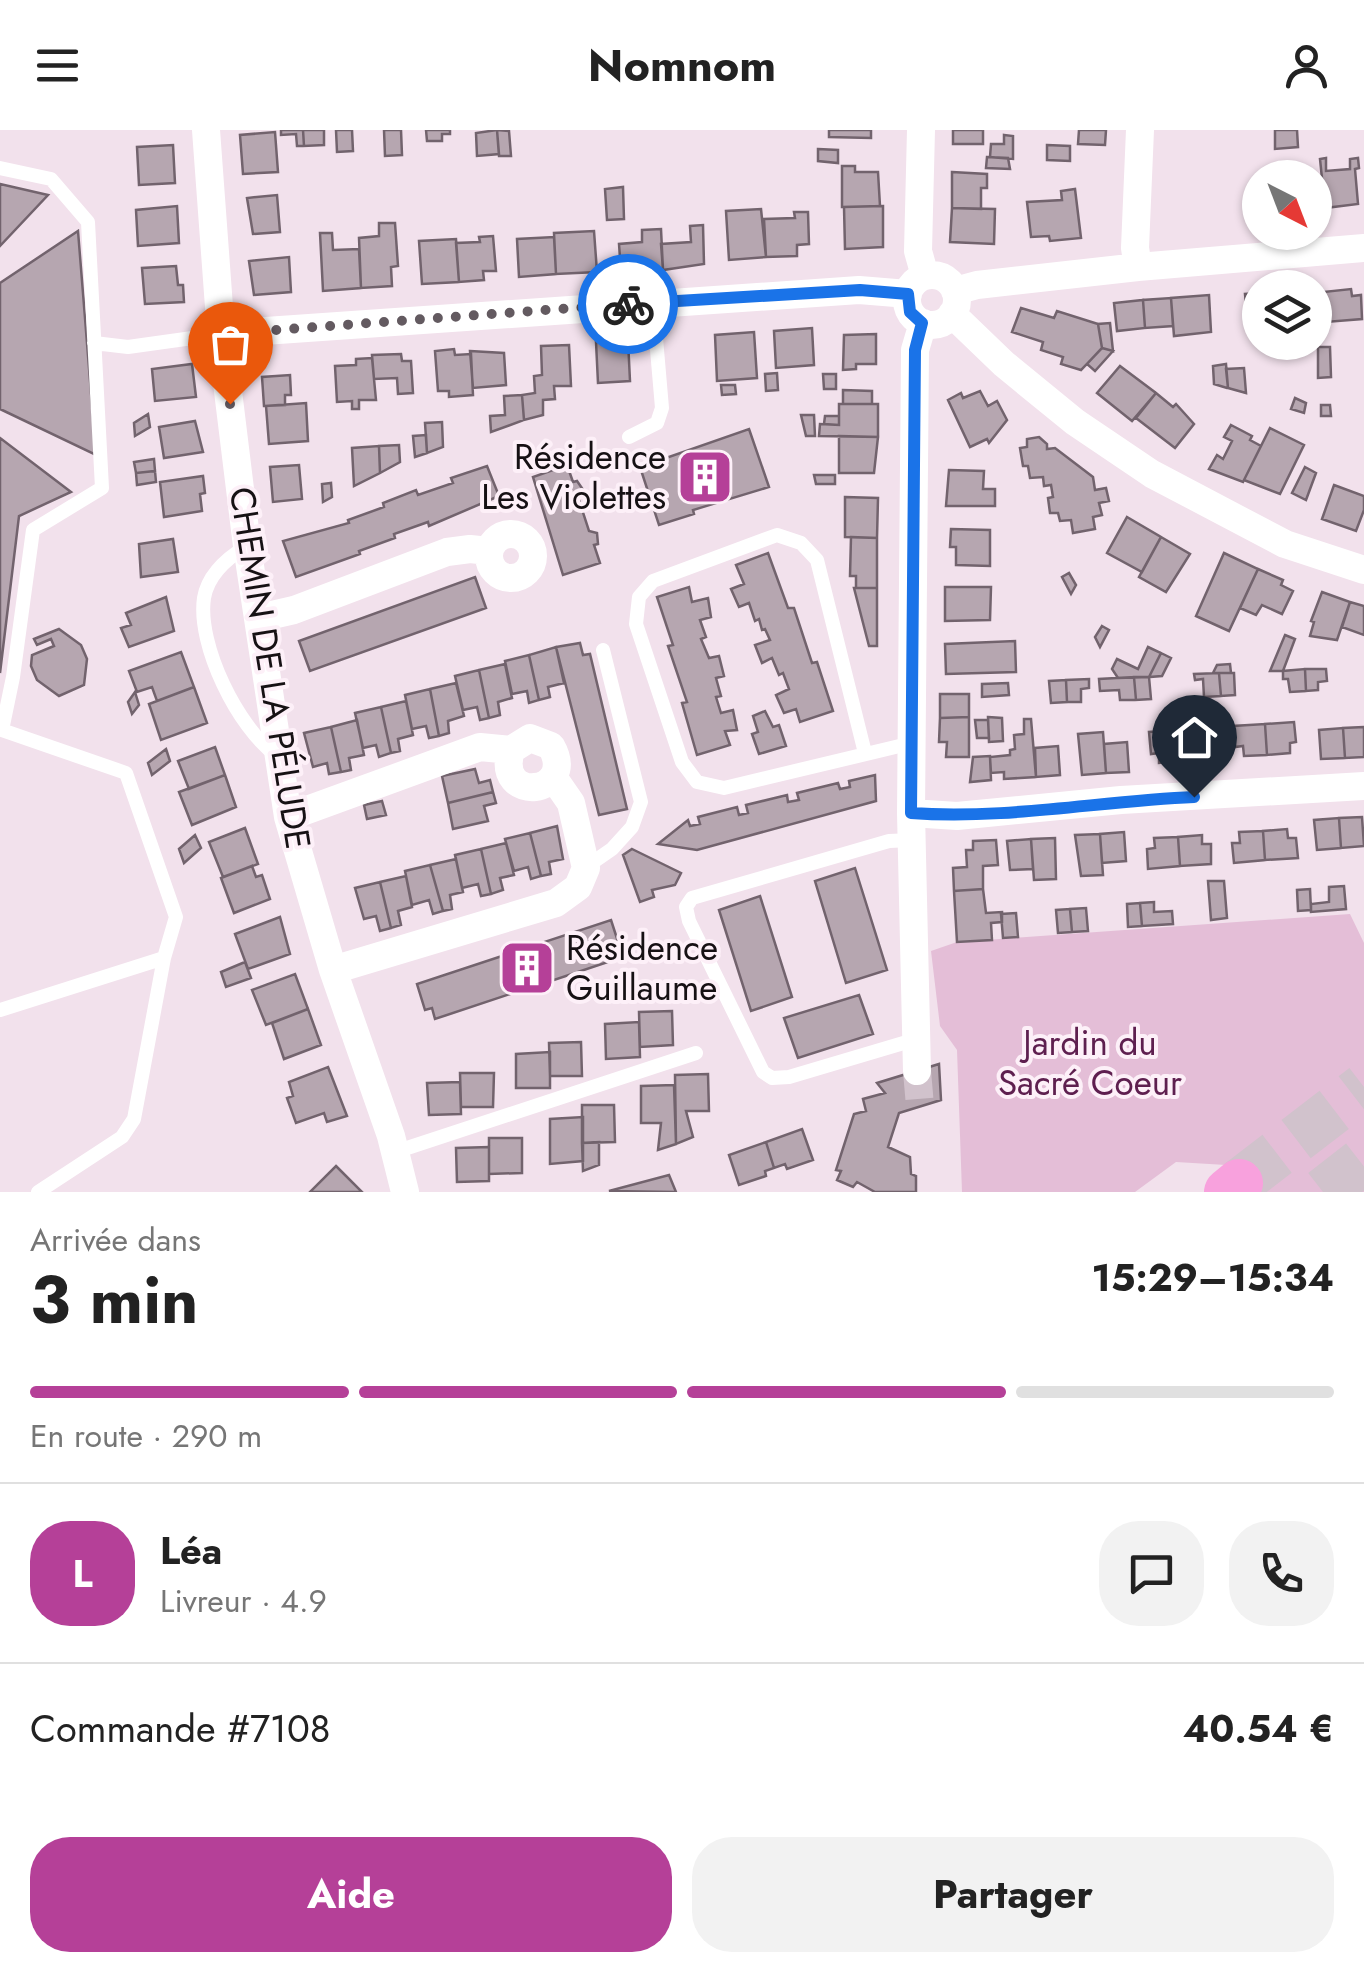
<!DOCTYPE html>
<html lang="fr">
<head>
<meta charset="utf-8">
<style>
	:root { --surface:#fff; --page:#f2f2f2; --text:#222; --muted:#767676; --line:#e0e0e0; --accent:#b54098 }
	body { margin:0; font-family:Jost,sans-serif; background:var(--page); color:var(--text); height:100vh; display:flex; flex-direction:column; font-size:38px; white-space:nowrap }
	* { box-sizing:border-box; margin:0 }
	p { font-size:32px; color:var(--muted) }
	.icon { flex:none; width:55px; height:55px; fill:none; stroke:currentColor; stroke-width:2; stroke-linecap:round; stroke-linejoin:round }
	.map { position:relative; height:1062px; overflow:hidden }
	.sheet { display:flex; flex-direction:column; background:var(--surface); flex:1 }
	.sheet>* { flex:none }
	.needle { width:65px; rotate:138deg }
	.controls { position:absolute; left:1242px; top:30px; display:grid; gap:20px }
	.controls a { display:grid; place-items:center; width:90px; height:90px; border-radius:50%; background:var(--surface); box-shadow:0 2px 8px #0004; font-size:50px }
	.pin { position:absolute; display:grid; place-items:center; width:85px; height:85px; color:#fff; margin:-102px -42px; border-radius:50% 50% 50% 0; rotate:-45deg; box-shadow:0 0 10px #0007 }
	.pin .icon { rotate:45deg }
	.courier { position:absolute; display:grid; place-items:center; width:100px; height:100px; margin:-50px; border:8px solid #1a73e8; border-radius:50%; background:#fff; color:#222; box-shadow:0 2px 12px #0007 }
	.head em { font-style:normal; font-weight:700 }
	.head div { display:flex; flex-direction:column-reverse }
	.head { display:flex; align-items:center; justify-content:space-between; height:170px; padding:0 30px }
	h1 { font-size:65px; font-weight:700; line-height:75px }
	.bar { display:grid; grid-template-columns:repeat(4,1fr); gap:15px 10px; align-content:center; height:120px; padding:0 30px }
	.bar i { height:12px; border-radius:8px; background:var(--line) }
	.bar .selected { background:var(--accent) }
	.bar p { grid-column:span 4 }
	.line { display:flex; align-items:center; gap:25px; padding:0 30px; border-top:2px solid var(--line) }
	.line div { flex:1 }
	.round { display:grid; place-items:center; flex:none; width:105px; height:105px; border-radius:40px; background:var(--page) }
	.button { display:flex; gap:20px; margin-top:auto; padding:20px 30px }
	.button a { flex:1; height:115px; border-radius:40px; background:var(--accent); color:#fff; font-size:40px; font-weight:700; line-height:115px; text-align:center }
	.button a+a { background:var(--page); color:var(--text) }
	header { display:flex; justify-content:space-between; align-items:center; height:130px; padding:0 30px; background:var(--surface); font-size:45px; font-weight:700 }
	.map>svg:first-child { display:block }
	.green { fill:#e4bed7 }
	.building { fill:#b6a6b0; stroke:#72636d; stroke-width:2.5 }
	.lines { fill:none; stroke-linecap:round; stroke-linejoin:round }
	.street-tunnel { stroke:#d1c2cc; stroke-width:28; stroke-dasharray:28 14; stroke-linecap:butt }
	.highway-tunnel { stroke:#d1c2cc; stroke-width:48; stroke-dasharray:48 24; stroke-linecap:butt }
	.lane { stroke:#fff; stroke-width:14 }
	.street { stroke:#fff; stroke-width:28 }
	.highway { stroke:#f8a1dd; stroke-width:48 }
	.done { stroke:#635a60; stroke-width:10; stroke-dasharray:0 18 }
	.route { stroke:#1a73e8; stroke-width:12 }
	.labels { text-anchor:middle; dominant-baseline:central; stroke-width:8; stroke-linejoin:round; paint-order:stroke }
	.poi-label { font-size:35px; fill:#161114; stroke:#fdf0f8; text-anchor:end }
	.street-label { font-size:35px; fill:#161114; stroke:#fdf0f8 }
	.park-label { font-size:35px; fill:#5e1f4f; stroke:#fdf0f8 }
</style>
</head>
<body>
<header><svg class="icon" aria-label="menu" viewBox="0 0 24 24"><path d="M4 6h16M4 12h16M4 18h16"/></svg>Nomnom<svg class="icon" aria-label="person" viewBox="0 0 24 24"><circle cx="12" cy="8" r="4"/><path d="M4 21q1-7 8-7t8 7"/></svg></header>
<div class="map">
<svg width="1364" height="1062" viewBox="0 0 1364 1062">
	<rect width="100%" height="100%" fill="#f2e1ec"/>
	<path class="green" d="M1350 784 1364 813V1062H1246L1226 1035 1176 1032 1135 1062H962L957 920 940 896 931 821 957 812Z"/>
	<path class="building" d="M281 0H303L304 16H297L296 4 281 5Z
		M303 0H324V15L304 16Z
		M336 0H352L353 21 337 22Z
		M384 0H401L402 25 385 26Z
		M426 0H450V4H442V11H427Z
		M497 0 499 24 477 26 476 3Z
		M497 0 509 1 511 26H499Z
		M829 0H871V8L829 7Z
		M953 0H983V14H953Z
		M1079 0H1106L1105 15 1078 14Z
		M1275 0H1297L1298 17 1275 19Z
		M275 2 278 42 243 44 240 5Z
		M1004 5 1013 6V29L990 27 991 14H1004Z
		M173 15 175 53 139 55 137 17Z
		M1047 15 1070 16V31L1047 30Z
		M818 19 838 20V33L818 31Z
		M987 27 1008 28 1010 39 986 38Z
		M1326 28V41L1350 39V29L1358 28 1359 38 1355 39 1358 74 1325 78 1320 29Z
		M842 36H855V42H878L880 76 842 77Z
		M952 42 987 44V58H981V79L952 78Z
		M0 54 48 65 0 116Z
		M623 57 624 89 607 90 605 59Z
		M1075 59 1081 108 1050 111 1049 106 1031 107 1027 72 1062 70 1061 61Z
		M277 65 280 102 253 104 247 68Z
		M177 76 179 113 138 116 136 80Z
		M883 76V117L845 119 844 77Z
		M952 78 995 79 994 114 950 112Z
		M761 79 766 127 729 130 726 81Z
		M794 82H808L809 114 797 115V126L766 127 764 89 795 88Z
		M379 93H395L398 136 391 137 392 156 361 158 359 108 379 106Z
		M703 95 704 134 663 140 661 114 691 112 690 96Z
		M661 99 663 140 621 142 619 114 642 112V100Z
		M78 101 96 325 0 279V153Z
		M594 101 597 142 556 144 554 103Z
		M320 103H332L333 120 359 119 361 158 323 161Z
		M493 106 496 141H483L484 150 459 152 456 113 480 112 479 107Z
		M554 107 556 144 519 147 517 109Z
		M456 109 459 152 422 154 419 111Z
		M289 127 291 162 254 165 249 131Z
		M176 136 178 155H183L184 172 145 174 142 138Z
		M1351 159 1352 166 1361 165 1362 189 1326 192 1323 162Z
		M1260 163V196L1248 198 1245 164Z
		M1209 165 1211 202 1174 206 1171 168Z
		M1171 168 1173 196 1145 198 1143 170Z
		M1143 170 1145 198 1117 201 1114 173Z
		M1021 178 1054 188 1057 181 1098 194 1102 218 1081 240 1061 234 1063 227 1041 220 1043 212 1012 202Z
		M1110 193 1113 221 1102 218 1098 194Z
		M812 198 814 235 776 238 774 201Z
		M754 202 757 248 717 251 715 205Z
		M876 204V234H856V239L843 240 844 205Z
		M628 210 630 251 598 253 596 212Z
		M569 215 571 256H554L555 269 543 270V285L524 290 522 265 535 263 534 246 542 245 541 216Z
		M1318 217H1330L1331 247 1318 248Z
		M1102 218 1113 221 1095 241 1087 234Z
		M454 219 455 225 471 224 473 265 449 267V261H438L435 221Z
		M470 221 504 223 506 255 473 258Z
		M401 224 402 231H411L413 263 398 264 397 248 374 249 372 225Z
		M372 228 376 270H359V279H352V271L337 272 335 236 356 235V229Z
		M192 234 196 267 155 271 152 239Z
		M1226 234 1228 258H1227L1214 254 1213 236Z
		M1120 236 1156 263 1132 291 1097 263Z
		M1244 238 1246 263 1228 258 1226 239Z
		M777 243 778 260 766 261 765 244Z
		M823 244H836V259H824Z
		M290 245 291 265H285V275L264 276 262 247Z
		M721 255H735L736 264 722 265Z
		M843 260 872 261V274H843Z
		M980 261 988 276 997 271 1007 290 989 313 987 309 970 317 948 270 961 263 963 268Z
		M1156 263 1173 277 1176 274 1194 294 1175 318 1136 288Z
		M522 265 524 290 491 302 490 286 505 285 504 266Z
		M1295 268 1306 273 1304 283 1291 279Z
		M306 273 308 311 269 314 266 276Z
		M839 274H878V307L819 306 820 294 839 295Z
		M1321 275H1330L1331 286H1321Z
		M148 284 150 297 135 306 134 293Z
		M801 285H814L815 306H806Z
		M825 286H839V295L824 294Z
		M195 291 203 322 164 328 159 297Z
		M442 292 443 317 427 323 425 293Z
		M1231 295 1252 306 1250 310 1261 316 1243 352 1209 339 1217 325 1223 329 1232 311 1224 307Z
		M1270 298 1304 315 1280 364 1244 350Z
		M749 299 769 357 693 380 694 384 659 395 640 337Z
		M426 305 427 323 415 327 413 306Z
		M839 306 878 307 874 343H839Z
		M1039 307 1047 314V319L1055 318 1093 347 1095 360 1106 358 1109 371 1099 373 1102 385 1093 387 1095 399 1073 403 1071 390 1060 391 1058 383H1050L1048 368 1053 367 1051 355 1044 356 1043 347 1030 348 1028 336H1023L1020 318 1027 317V309Z
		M0 308 71 362 19 386 0 543Z
		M399 315 400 332 380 343 379 316Z
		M379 316 380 343 354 356 352 318Z
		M154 329 155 341 136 343 134 332Z
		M299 335 302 369 273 372 270 337Z
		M567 335 573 352 577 351 584 361 578 367 589 401 597 403 598 414 594 415 600 433 563 445 533 347Z
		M487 336 499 366 429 396 428 392 394 404 395 408 359 421 360 424 296 447 283 411 349 393 348 390 384 377 383 373 416 360 418 365 453 353 451 348Z
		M1305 337 1316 343 1306 370 1292 363Z
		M949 340 984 341 983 359H995V376H946Z
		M155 341 156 352 137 355 136 343Z
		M814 345H835V354H816Z
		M203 346 205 363 200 364 202 381 164 387 160 352Z
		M331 353 332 367 323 372 322 354Z
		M1334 355 1364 366V380L1356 401 1322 389Z
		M845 367 878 368 877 408 845 407Z
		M1127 387 1161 407 1142 442 1107 423Z
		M951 399 990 400V436L956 435V417H950Z
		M851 407 877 408V458H856V446H850Z
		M1161 407 1190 424 1166 462 1139 447Z
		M173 409 178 442 141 447 139 414Z
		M768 423 788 478H794L812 533 817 532 833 581 800 592 796 579 784 583 776 565 789 559 783 543 779 545 772 528 762 533 755 515 770 510 765 499 762 500 759 489 755 491 749 473 739 477 731 459 744 454 736 435Z
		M1224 423 1258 439 1229 501 1196 486Z
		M1258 439 1283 450 1281 455 1293 461 1282 484 1262 475 1256 485 1240 478Z
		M1069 443 1076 455 1071 464 1062 447Z
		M475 447 486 478 310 541 299 511Z
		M689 457 692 472 708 468 711 487 700 490 706 507 701 509 709 528 719 526 724 546 716 548 721 566 716 567 721 583 733 580 737 600 725 601 730 615 697 625 682 573 687 572 668 516 673 515 657 467Z
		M945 457H991L990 490 945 491Z
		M854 458H877V516H869Z
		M1322 462 1350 472 1337 510 1310 506 1314 492 1311 491Z
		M166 467 174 501 129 517 121 498 131 495 126 483Z
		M1350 472 1364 476V505L1342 497Z
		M1102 496 1109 500 1100 517 1095 507Z
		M59 499 81 515 87 529 84 555 59 566 37 550 31 536 32 525 54 516 51 509 37 515 34 509Z
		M1285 505 1295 509 1283 541H1270Z
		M1015 511 1016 542 946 544 945 514Z
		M580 513 583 525 590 524 627 679 599 685 556 517Z
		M556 517 564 553 548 557 550 567 539 570 529 525Z
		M1148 517 1161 523 1149 547 1118 548 1112 539 1117 529 1138 539Z
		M181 522 194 557 157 571 152 557 137 562 129 541Z
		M1161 523 1171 528 1162 546 1149 547Z
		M529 525 539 570 529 573 527 561 512 564 505 531Z
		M505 534 512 568 498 572 500 585 489 588 479 540Z
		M1230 534 1231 543H1213L1217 535Z
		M1305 539 1306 561 1290 562 1288 549H1283V541Z
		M1305 539H1326L1327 551 1318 552V560L1306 561Z
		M479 540 489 588 480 590 477 577 463 580 455 546Z
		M1219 543 1221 566 1204 567 1203 549 1195 550 1194 544Z
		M1219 543H1234L1235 565 1221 566Z
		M1134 547H1149L1151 569 1136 570Z
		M1134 547 1136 570H1120L1119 560 1100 561 1099 549Z
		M1089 549V558L1081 559V572H1067L1066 550Z
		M1066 550 1067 572 1051 573 1049 551Z
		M456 553 464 586 448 591 449 603 439 606 430 559Z
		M1008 553 1009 565 982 567V554Z
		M194 557 207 593 161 610 149 574Z
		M430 559 439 606 429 608 426 596 412 599 405 565Z
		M135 562 139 575 132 584 128 572Z
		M940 564H969V587L940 588Z
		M406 571 413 605 398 609 400 621 391 623 381 577Z
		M381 577 391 623 379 627 376 615 363 618 355 583Z
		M765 581 773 597 779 595 786 616 759 624 752 604 758 602 753 586Z
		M969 587V627H946L947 612H939L940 588Z
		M988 587 1002 588 1003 611 989 612Z
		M1024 589H1031L1036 647 1004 649V642L991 643 990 627 1010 625V620L1015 619 1014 605 1024 604Z
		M357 590 364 625 349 628 351 640 341 642 331 597Z
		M975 590H988L989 608H977Z
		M1294 592 1296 612 1290 613V623L1267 625 1265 594Z
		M1265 594 1267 625 1244 626 1243 616 1235 617 1233 596Z
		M331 597 341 642 329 644 327 633 313 637 304 603Z
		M1213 597 1214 618H1206L1207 629 1182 631 1180 600Z
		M1364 597V627L1345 628 1343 598Z
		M1343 598 1345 628 1321 629 1319 600Z
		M1180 600 1182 631 1159 633V623L1151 624 1149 602Z
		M1103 602 1106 643 1082 645 1078 604Z
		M1127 612 1129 642 1106 643 1104 614Z
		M1058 616 1060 645 1036 647 1035 618Z
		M215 617 225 645 189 659 178 631Z
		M166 619 170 631 152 645 148 633Z
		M990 626 991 650 970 652 973 627Z
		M475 639 479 653 490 650 493 662 448 673 442 646Z
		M225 645 236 677 192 695 179 662Z
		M875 645 876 671 697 720 658 714 688 690 690 696 700 694 698 687 737 677 739 685 748 683 746 675 787 665 788 672 799 670 797 663 838 653 840 659 850 657 849 651Z
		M493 662 496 673 484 676 488 691 453 699 448 673Z
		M382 671 386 685 367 689 364 675Z
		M1362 687 1364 716 1341 718 1339 688Z
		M1339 688 1341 718 1317 720 1314 690Z
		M557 696 563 729 549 732 551 744 541 746 530 703Z
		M245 698 258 734 223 747 209 712Z
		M1287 699 1288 708H1296L1298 728 1265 730 1263 701Z
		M1263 701 1265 730 1234 733 1232 713H1240L1239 702Z
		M1124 702 1126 731 1102 733 1100 704Z
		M530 703 541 746 531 749 528 737 514 741 505 709Z
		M1100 704 1103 745 1081 746 1075 705Z
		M195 705 201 718 184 733 179 719Z
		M1202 705V714H1211V734L1180 736 1178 707Z
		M1178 707 1180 736 1148 739 1147 719 1155 718 1154 708Z
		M1055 708 1056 749 1034 750 1031 709Z
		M1031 709 1033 739 1010 740 1007 711Z
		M996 710 998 735 983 736V759L954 761 953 738 967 737 966 720H973V711Z
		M506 713 514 745 500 748 503 760 491 764 481 719Z
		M481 719 491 764 481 766 478 754 462 758 455 725Z
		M632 719 681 743 675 755 652 760 654 767 640 772 623 725Z
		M456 729 463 762 450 765 452 779 443 781 430 735Z
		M430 735 443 781 433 784 429 770 412 775 405 741Z
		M252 736 256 747 262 745 270 769 234 783 221 748Z
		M855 738 887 840 846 853 815 751Z
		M406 746 412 777 398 781 401 795 391 798 380 752Z
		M1208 751H1224L1227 788 1211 790Z
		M380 752 391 798 380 801 376 786 364 789 355 758Z
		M1344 756 1346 779 1311 782V774L1329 772V757Z
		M983 759 986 783 1002 782V792L991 793 992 810 957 812 954 761Z
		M1310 759 1311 780 1298 781 1297 760Z
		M760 766 792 867 751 881 719 780Z
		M1154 772V782L1172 781 1173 794 1142 796 1140 773Z
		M1140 773 1142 796 1128 797 1127 774Z
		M1086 778 1088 801 1072 802 1070 779Z
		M1070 779 1072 802 1058 803 1056 780Z
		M1016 783 1018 807 1003 808 1001 784Z
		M280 787 290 824 248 839 235 804Z
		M611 790 623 827 545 853 543 849 511 859 513 863 435 889 432 878 425 880 417 854Z
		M245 832 251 848 226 857 221 842Z
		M295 844 308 879 266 895 252 860Z
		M859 865 873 904 798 928 784 888Z
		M308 879 321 915 284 929 272 893Z
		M672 881 673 915 640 917 639 882Z
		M639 892 640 927 606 929 605 894Z
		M581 912 582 946H550L549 913Z
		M550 922V958H516V924Z
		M939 934 941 970 899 983 888 1017 910 1027 911 1044 916 1046V1062H875L857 1052 853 1057 837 1050 841 1041 836 1040 854 984 866 981 863 969 885 963 877 953Z
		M328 937 347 986 327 992 324 983 296 993 287 968 293 966 289 952Z
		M460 943H494L493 977H461Z
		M708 944 709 981H686L693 1007 676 1014 675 945Z
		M460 952 461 984 429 985 427 953Z
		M674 955 676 1014 658 1020 661 993H641V956Z
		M582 975H614L615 1012 582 1013Z
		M583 987V1031L550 1034V989Z
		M802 999 813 1030 787 1039 785 1034 774 1038 766 1012Z
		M489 1008H522V1043L489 1044Z
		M599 1012V1035L583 1041 582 1013Z
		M766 1012 774 1038 765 1041 766 1046 739 1055 729 1025Z
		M489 1017V1051L457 1052 456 1018Z
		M336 1036 362 1062H310Z
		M669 1045 676 1062 609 1061Z"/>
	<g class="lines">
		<path class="street-tunnel" d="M917 941 920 976"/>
		<path class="highway-tunnel" d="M1239 1053 1364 957
			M1323 1062 1364 1030"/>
		<path class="lane" d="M0 38 51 49 88 92 102 358 33 400 13 547 2 600 126 643 176 787 164 828 0 880
			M94 213 128 217 221 204
			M629 307 657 293 662 278 653 173
			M247 416C227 428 208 444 204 468 197 515 238 598 276 625
			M865 623 817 430 801 413 777 405 653 451 639 467 636 494 682 632 697 652 724 658 912 613
			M912 710 889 711 692 768 686 777 689 791 763 942 772 948 789 947 917 909
			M586 737 612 719 632 697 641 672 603 520
			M395 1022 696 923
			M38 1062 122 1007 134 989 164 828"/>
		<path class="street" d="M206 0 221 204 247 416 288 687 333 840 391 1006 405 1062
			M921 0 918 121 925 146
			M1138 137 1135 118 1140 0
			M907 170a25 25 0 1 1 50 0a25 25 0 1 1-50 0Z
			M955 161 977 155 1138 137 1364 118
			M952 184 1004 234 1075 292 1152 344 1285 414 1364 440
			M221 204 859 160 908 164
			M489 426a22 22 0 1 1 44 0a22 22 0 1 1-44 0Z
			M259 488 294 480 447 422 470 419 489 421
			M911 683 957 686 1121 670 1364 656
			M288 687 480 617 511 620 530 608 551 616C579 665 494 675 511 620
			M333 840 556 773 578 757 586 738 571 673 553 647
			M917 941 911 683 915 220 923 193"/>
		<path class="highway" d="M1228 1062 1239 1053"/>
	</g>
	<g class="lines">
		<path class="done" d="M230 274 221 204 628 174"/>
		<path class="route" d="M628 174 860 160 908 164 910 182 922 193 915 220 911 683C1004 690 1100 671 1194 667"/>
	</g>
	<defs>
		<g id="building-square" transform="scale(2.875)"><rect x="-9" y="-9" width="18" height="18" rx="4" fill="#b54098" stroke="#fdf0f8"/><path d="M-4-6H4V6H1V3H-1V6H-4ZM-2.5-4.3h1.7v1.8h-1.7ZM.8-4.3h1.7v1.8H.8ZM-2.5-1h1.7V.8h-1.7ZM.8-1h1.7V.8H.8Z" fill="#fff"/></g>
	</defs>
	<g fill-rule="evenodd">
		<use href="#building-square" x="705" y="347"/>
		<use href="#building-square" x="527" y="838"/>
	</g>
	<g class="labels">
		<g class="poi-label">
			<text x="666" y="327">Résidence<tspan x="666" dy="40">Les Violettes</tspan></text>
			<text x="566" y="818" text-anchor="start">Résidence<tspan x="566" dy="40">Guillaume</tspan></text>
		</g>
		<g class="street-label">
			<text transform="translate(270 538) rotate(81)">CHEMIN DE LA PÉLUDE</text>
		</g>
		<g class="park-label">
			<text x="1090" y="913">Jardin du<tspan x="1090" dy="40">Sacré Coeur</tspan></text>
		</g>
	</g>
</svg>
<div class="controls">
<a><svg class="needle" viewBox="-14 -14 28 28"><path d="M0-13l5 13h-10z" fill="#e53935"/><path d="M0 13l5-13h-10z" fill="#767676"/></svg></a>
<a><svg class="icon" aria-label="layers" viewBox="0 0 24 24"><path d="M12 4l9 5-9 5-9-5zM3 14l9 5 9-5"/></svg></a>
</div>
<div class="pin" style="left:230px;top:274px;background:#ea580c"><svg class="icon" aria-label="bag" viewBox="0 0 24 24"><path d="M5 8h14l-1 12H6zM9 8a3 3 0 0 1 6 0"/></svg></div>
<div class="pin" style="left:1194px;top:667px;background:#1f2937"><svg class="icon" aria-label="home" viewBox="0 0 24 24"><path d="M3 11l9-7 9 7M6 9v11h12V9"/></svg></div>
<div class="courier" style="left:628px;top:174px"><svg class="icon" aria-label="bike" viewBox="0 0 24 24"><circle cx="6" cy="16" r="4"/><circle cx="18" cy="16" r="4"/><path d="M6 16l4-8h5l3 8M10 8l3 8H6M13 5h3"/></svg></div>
</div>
<section class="sheet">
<div class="head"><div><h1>3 min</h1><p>Arrivée dans</p></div><em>15:29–15:34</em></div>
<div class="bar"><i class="selected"></i><i class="selected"></i><i class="selected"></i><i></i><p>En route · 290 m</p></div>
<div class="line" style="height:180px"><b class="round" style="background:var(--accent);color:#fff">L</b><div><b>Léa</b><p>Livreur · 4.9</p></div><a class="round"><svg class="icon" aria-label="chat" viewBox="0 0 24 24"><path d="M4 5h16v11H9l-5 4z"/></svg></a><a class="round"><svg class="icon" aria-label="phone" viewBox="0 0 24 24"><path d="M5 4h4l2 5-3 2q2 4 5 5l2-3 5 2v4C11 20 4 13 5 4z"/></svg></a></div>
<div class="line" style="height:130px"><div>Commande #7108</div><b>40.54 €</b></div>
<div class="button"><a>Aide</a><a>Partager</a></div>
</section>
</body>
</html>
